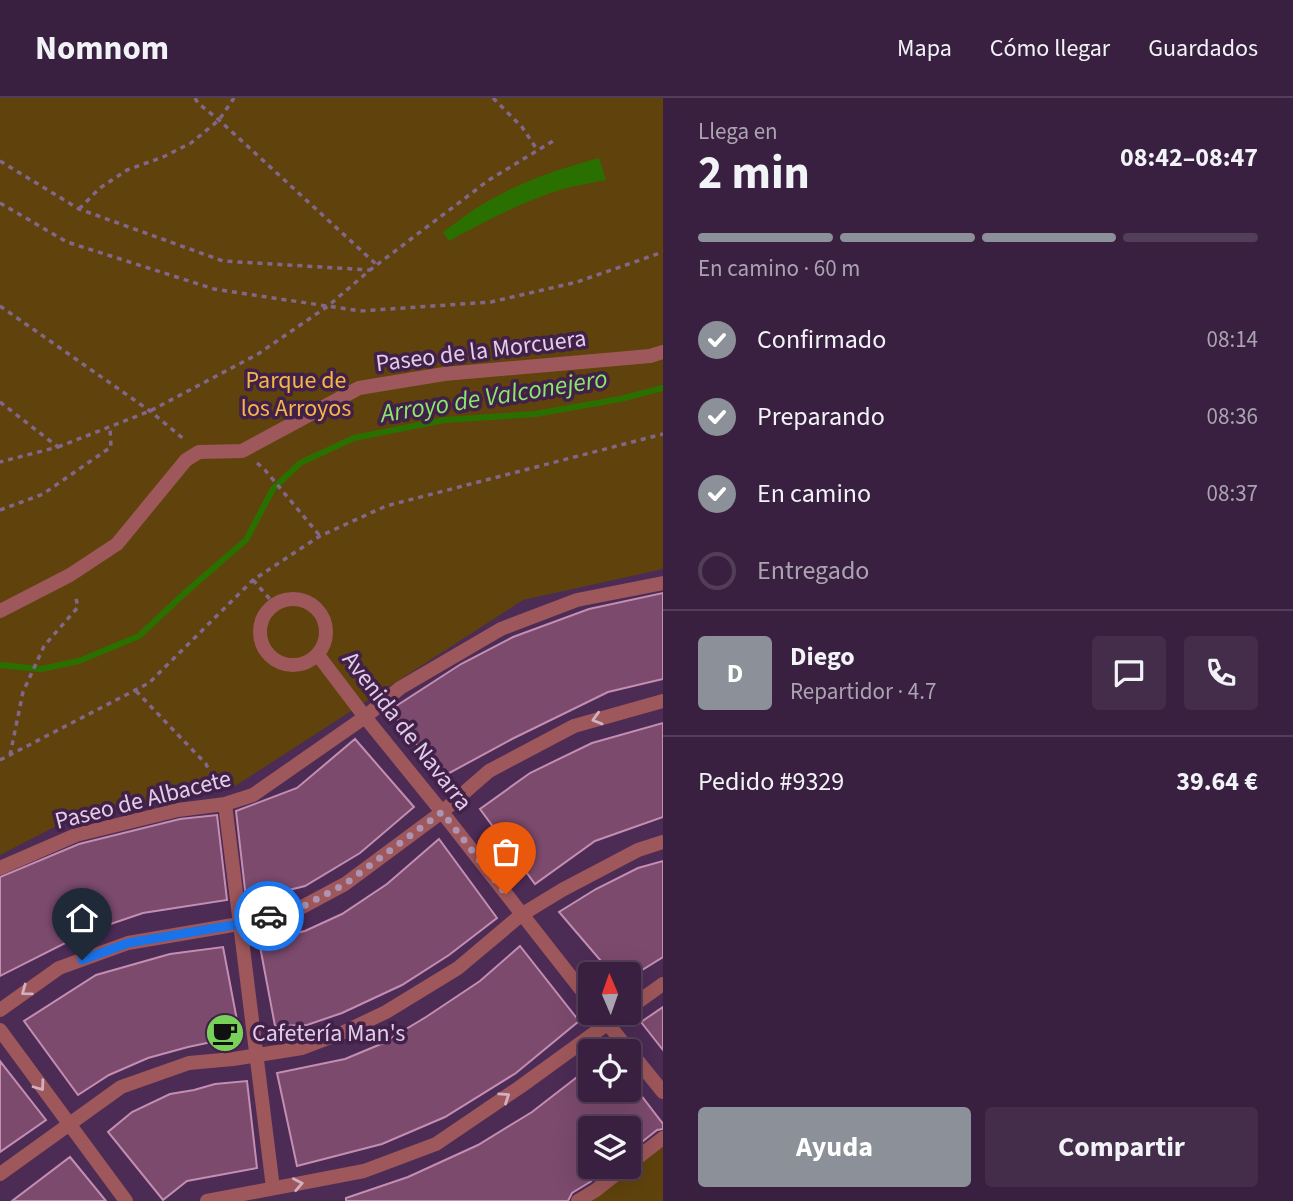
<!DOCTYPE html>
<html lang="es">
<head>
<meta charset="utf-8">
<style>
	:root { --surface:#392040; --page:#442d4b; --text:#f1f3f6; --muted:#aba3b1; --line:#533e59; --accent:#8c9099 }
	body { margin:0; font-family:"Source Sans 3",sans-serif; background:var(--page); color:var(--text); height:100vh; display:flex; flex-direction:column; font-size:26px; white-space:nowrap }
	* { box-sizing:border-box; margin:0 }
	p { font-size:23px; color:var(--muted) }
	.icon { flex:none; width:38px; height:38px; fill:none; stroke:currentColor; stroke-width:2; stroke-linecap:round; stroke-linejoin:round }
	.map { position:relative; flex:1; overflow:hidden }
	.panel { display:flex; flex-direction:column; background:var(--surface); width:630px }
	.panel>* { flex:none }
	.needle { width:46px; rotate:358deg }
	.fabs { position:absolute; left:578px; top:864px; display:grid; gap:14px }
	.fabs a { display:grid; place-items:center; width:63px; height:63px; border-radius:7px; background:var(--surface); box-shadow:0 7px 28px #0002,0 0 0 2px var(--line); font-size:35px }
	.pin { position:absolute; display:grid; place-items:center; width:60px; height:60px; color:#fff; margin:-72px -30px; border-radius:50% 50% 50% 0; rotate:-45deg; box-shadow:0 0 7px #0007 }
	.pin .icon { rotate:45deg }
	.courier { position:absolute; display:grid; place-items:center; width:70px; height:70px; margin:-35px; border:5px solid #1a73e8; border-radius:50%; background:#fff; color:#222; box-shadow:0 2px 9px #0007 }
	.summary em { font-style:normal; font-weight:700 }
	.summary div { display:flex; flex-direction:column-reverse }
	.summary { display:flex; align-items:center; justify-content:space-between; height:119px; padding:0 35px }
	h1 { font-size:46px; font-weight:700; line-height:52px }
	.bar { display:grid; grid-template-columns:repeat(4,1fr); gap:10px 7px; align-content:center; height:84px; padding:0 35px }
	.bar i { height:9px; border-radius:5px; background:var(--line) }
	.bar .active { background:var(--accent) }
	.bar p { grid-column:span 4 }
	.line { display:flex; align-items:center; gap:18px; padding:0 35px; border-top:2px solid var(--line) }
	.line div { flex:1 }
	.round { display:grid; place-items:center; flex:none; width:74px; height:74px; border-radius:7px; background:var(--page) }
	ol { padding:0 35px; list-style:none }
	li { display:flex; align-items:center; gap:21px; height:77px }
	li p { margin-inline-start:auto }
	li .icon { padding:7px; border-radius:50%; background:var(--accent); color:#fff; stroke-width:4 }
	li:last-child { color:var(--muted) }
	li i { width:38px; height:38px; border:4px solid var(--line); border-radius:50% }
	.button { display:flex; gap:14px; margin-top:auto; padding:14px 35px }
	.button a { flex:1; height:80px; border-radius:7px; background:var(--accent); color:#fff; font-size:28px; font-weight:700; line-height:80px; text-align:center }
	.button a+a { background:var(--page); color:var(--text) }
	header { display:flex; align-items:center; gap:42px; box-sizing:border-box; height:98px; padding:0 35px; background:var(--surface); border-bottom:2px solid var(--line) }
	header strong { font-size:33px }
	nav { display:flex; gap:38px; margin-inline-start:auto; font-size:24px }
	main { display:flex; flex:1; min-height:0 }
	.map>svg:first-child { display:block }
	.green { fill:#60430c }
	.water { fill:#2a7000 }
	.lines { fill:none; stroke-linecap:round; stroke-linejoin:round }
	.stream { stroke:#2a7000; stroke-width:6 }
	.building { fill:#7b4a6d; stroke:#c48eb3; stroke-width:2 }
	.path { stroke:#83678b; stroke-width:3.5; stroke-dasharray:5 5; stroke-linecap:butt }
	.pedestrian { stroke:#9e575a; stroke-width:14 }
	.minor { stroke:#9e575a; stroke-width:14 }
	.oneway { stroke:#d0b0c4 }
	.done { stroke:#ad94b4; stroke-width:7; stroke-dasharray:0 12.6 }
	.route { stroke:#1a73e8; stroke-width:9 }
	.labels { text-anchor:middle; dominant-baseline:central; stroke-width:7; stroke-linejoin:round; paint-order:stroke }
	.street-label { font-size:24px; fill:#e1cde7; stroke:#41204a }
	.park-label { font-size:24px; fill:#f5b648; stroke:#41204a }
	.poi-label { font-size:24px; fill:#e1cde7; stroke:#41204a; text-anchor:start }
	.water-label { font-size:26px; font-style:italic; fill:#8ce56d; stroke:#41204a }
</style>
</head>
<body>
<header>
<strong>Nomnom</strong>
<nav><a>Mapa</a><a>Cómo llegar</a><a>Guardados</a></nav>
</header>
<main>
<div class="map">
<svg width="663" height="1103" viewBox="0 0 663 1103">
	<rect width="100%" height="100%" fill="#4c2b55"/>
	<path class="green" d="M0 0H663V471L523 502 232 690 64 724 0 757Z
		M663 1047V1103H589Z"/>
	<path class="water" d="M599 60 606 82C592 85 577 87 563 91 523 103 486 123 449 143L443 134C456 125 469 114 483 106 519 84 559 71 599 60Z"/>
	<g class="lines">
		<path class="stream" d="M0 567 41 571 79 563 139 538 187 493 246 442 273 391 300 365 354 340 444 322 535 316 620 301 663 290"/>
	</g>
	<path class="building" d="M663 495V581L608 594 512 641 442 679 390 612 461 566 513 539 589 511Z
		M663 625V719L595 743 535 786 480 711 530 675 592 645Z
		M355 641 414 709 360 755 305 788 277 795 246 800 236 713 297 690Z
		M217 717 227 802 143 815 87 834 0 878V779L79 746 180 721Z
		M439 741 497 820 449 857 402 887 342 915 307 927 275 928 259 843 305 833 342 816 387 786Z
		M663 763V859L634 877H613L559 814 596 791 638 770Z
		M520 848 579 923 516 975 445 1019 382 1046 297 1068 277 975 345 961 381 946 426 919 480 883Z
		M223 849 240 938 188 949 148 960 109 977 78 997 24 923 96 877 170 856Z
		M663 909V952L641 924Z
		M0 963 46 1022 0 1054Z
		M590 969V992H637L663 1026V1031L657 1032 628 1055V1031H590V1069H609L590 1084 572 1095 568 1103H346V1100L408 1079 478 1047 532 1014Z
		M247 983 257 1070 187 1083 163 1102 108 1034 132 1014 170 996 194 992 215 986Z
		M70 1059 106 1103H12Z"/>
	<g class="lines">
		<path class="path" d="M195 0 198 5 219 22 377 167
			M493 0 522 29 538 53
			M0 63 79 111 223 163 370 172
			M0 105 67 144 214 191 360 213 491 204 577 184 663 154
			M79 111 100 90 127 72 163 59 191 45 219 22 234 0
			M0 208 150 313 185 342
			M0 304 58 349 0 364
			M58 349 150 313 258 256 328 208 370 172 489 82 553 43
			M257 365 265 372 320 438
			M0 412 43 396 111 349 110 329
			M253 482 275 507
			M136 593 206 666 217 689
			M10 657 23 594 44 548 78 509 75 496
			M0 662 149 585 253 482 320 438 386 408 663 336"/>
		<path class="pedestrian" d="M0 513 70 477 117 446 186 362 199 354 242 353 359 290 444 276 650 258 663 254
			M225 706 273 1090
			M0 770 76 737 178 712 225 706 253 697 365 619 400 590 501 531 577 502 663 485
			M628 1067 663 1040
			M0 1076 121 989 189 965 233 961 302 950 344 934 386 914 458 870 521 817 562 792 638 752 663 744
			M578 1103 596 1092 625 1069"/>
		<path class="minor" d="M260 534a33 33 0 1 1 66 0a33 33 0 1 1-66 0Z
			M318 557 365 619 442 714 590 903
			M628 911 663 886
			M0 912 59 870 128 845 239 826 302 809 345 786 442 714 489 673 574 628 663 603
			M599 915 663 994
			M0 932 126 1103
			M207 1103 364 1073 436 1046 520 989 622 915"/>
	</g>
	<defs><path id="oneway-chevron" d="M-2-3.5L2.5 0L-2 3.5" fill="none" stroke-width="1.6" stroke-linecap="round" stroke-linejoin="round" transform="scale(1.75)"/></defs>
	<g class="oneway">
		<use href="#oneway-chevron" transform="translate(597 621) rotate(164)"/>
		<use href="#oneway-chevron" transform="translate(26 893) rotate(144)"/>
		<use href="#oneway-chevron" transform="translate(40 988) rotate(54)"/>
		<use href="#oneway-chevron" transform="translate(505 999) rotate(-34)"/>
		<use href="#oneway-chevron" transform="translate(298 1086) rotate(-11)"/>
	</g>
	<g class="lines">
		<path class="done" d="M269 818 302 809 345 786 442 714 506 796"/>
		<path class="route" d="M82 862 128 845 239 826 269 818"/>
	</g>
	<defs>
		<g id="cafe-disc" transform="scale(2.0125)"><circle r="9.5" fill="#78d158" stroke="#41204a"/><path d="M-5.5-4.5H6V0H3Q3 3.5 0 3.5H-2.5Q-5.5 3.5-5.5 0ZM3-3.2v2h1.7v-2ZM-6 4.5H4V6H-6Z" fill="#111"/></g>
	</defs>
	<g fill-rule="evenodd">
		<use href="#cafe-disc" x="225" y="935"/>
	</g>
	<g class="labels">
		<g class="street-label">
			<text transform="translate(481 253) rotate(-7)">Paseo de la Morcuera</text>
			<text transform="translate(407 633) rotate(52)">Avenida de Navarra</text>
			<text transform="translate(143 702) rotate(-14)">Paseo de Albacete</text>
		</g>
		<g class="park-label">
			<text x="296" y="282">Parque de<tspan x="296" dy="28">los Arroyos</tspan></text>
		</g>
		<g class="poi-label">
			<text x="252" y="935">Cafetería Man's</text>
		</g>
		<g class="water-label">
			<text transform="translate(494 298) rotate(-9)">Arroyo de Valconejero</text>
		</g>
	</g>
</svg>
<div class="fabs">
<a><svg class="needle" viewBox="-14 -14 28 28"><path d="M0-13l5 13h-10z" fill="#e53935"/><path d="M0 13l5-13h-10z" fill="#aba3b1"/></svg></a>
<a><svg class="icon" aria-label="locate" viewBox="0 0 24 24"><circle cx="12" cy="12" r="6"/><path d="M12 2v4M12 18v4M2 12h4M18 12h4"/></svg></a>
<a><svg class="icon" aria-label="layers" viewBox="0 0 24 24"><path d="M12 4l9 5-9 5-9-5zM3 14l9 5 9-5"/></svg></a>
</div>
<div class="pin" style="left:506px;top:796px;background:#ea580c"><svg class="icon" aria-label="bag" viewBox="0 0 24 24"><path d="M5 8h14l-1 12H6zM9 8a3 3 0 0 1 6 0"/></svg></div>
<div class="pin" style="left:82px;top:862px;background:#1f2937"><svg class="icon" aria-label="home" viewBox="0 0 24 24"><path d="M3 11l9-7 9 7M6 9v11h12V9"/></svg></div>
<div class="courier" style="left:269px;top:818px"><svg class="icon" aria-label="car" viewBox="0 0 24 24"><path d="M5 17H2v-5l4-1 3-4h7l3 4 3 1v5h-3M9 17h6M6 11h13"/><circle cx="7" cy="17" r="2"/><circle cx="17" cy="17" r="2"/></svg></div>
</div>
<section class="panel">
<div class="summary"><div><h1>2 min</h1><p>Llega en</p></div><em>08:42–08:47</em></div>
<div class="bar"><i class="active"></i><i class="active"></i><i class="active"></i><i></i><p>En camino · 60 m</p></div>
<ol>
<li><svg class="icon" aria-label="check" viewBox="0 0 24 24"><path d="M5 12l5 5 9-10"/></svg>Confirmado<p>08:14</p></li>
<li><svg class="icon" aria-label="check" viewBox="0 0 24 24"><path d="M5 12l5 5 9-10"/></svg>Preparando<p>08:36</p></li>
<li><svg class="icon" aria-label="check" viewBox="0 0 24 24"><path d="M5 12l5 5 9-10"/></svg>En camino<p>08:37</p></li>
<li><i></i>Entregado</li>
</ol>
<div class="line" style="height:126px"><b class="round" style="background:var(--accent);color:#fff">D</b><div><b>Diego</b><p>Repartidor · 4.7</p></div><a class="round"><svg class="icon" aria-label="chat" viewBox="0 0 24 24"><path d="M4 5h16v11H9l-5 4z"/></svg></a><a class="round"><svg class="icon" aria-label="phone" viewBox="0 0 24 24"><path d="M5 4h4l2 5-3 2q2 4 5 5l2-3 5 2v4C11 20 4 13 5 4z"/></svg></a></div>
<div class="line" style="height:91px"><div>Pedido #9329</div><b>39.64 €</b></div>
<div class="button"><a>Ayuda</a><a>Compartir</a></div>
</section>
</main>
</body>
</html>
